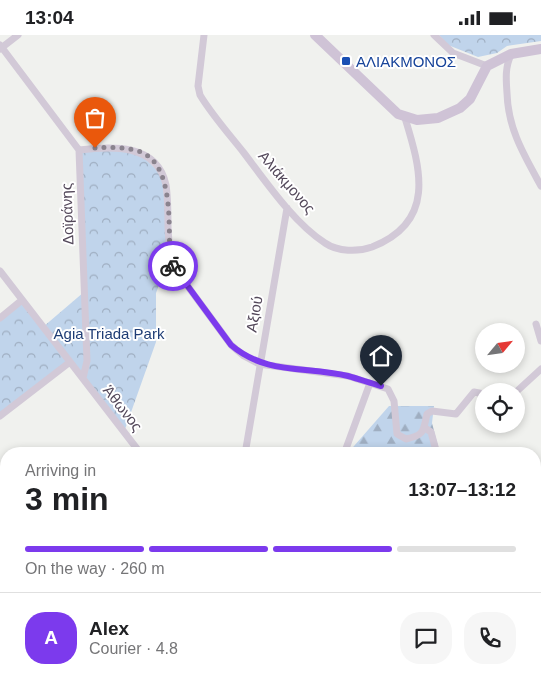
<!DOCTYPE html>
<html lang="en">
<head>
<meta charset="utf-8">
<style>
	:root { --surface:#fff; --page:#f6f6f6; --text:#202124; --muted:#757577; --line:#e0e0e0; --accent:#7c3aed }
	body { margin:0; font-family:Helvetica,sans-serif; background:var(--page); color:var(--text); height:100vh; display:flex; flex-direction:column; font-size:19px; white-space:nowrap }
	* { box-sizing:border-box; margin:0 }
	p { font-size:16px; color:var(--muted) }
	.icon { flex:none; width:28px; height:28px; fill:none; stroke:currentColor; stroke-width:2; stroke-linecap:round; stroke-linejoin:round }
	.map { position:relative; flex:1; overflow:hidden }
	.panel { position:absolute; left:0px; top:412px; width:541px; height:246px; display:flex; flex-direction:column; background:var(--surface); border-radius:20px 20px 0 0; box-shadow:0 2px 8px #0003 }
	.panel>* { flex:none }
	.needle { width:32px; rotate:61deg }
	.fabs { position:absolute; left:475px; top:288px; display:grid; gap:10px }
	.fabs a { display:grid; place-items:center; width:50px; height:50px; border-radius:50%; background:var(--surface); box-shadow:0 2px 8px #0003; font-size:25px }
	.pin { position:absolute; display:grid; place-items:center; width:42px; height:42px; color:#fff; margin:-51px -21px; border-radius:50% 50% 50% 0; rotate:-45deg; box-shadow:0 0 5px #0007 }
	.pin .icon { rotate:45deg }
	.courier { position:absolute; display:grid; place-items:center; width:50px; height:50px; margin:-25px; border:4px solid #7c3aed; border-radius:50%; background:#fff; color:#222; box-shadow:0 1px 6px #0007 }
	.summary em { font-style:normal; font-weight:600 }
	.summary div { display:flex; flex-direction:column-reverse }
	.summary { display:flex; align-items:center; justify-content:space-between; height:85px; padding:0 25px }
	h1 { font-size:32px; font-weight:600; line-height:38px }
	.bar { display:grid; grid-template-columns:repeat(4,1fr); gap:8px 5px; align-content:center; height:60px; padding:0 25px }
	.bar i { height:6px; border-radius:4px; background:var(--line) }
	.bar .active { background:var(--accent) }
	.bar p { grid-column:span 4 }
	.line { display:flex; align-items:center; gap:12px; padding:0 25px; border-top:1px solid var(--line) }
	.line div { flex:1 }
	.round { display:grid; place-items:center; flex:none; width:52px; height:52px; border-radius:20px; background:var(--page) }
	.status { display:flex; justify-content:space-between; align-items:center; height:35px; padding:0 25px; background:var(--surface); direction:ltr }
	.status svg { height:14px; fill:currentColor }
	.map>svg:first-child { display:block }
	.forest { fill:url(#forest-firs) }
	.park { fill:url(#park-crowns) }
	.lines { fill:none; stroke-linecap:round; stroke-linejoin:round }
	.street { stroke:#d2c9d7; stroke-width:7 }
	.secondary { stroke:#cfc3d6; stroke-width:10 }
	.done { stroke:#8a838e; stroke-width:5; stroke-dasharray:0 9 }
	.route { stroke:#7c3aed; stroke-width:6 }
	.transit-dot { fill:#1a4fb4; stroke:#fff; stroke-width:2 }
	.labels { text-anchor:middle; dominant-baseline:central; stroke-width:4; stroke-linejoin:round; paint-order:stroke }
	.transit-label { font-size:15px; fill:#164399; stroke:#fff; text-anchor:start }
	.street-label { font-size:15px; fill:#53485a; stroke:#fff }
	.park-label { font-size:15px; fill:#1f3d75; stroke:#fff }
</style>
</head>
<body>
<div class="status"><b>13:04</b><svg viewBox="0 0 49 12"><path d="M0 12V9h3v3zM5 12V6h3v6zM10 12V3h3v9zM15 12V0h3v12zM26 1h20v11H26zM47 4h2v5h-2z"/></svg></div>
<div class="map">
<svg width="541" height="658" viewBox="0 0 541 658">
	<defs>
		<pattern id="forest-firs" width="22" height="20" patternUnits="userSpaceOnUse" patternTransform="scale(1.25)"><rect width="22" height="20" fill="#c0d4eb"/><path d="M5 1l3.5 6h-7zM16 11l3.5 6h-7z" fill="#9faec1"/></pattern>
		<pattern id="park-crowns" width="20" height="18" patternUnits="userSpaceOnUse" patternTransform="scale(1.25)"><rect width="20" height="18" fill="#c0d4eb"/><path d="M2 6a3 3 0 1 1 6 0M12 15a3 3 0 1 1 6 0" fill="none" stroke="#9faec1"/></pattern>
	</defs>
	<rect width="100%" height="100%" fill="#f0f1ee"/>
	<path class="forest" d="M389 371H434L432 388 440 419H347Z
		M535 527 541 532V658H293L295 652H535Z"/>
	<path class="park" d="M439 0H541V6L507 11 497 18 478 22 448 10Z
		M79 115 137 116 162 140 170 221 156 258V307L124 397 70 328 0 381V282L22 265 43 292 84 257Z"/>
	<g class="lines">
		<path class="street" d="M204 0 198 51 200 60C212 80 229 99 244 118 266 147 294 188 325 208 338 217 358 217 372 212 436 187 421 135 405 83
			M434 0 453 18 487 31
			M0 10 79 115 87 326 83 343
			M0 14 18 0
			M511 20C505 32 506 44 507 58 508 94 524 120 541 151
			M79 115C111 111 157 108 166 150 168 163 168 178 168 192 169 207 169 221 175 234L231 310 244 321 259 329 348 341 388 354 394 366 397 399 406 404C425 400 423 396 427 379L432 376 456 379 474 357 484 359
			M0 236 141 419
			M0 283 22 265
			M536 289 541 306
			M516 357 541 334
			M0 381 70 327
			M425 393 431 397 437 419
			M245 419 287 173
			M344 419 370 348
			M535 532 541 535
			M206 658 207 652
			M286 658 288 652"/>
		<path class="secondary" d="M315 0 398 79 417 85 438 83 460 73 470 64 487 31 511 19 541 14
			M0 471 6 484
			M0 489 6 503
			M54 652 55 658"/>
	</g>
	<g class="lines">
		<path class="done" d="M95 113C108 112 124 112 138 116 175 127 168 192 170 222L173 231"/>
		<path class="route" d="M173 231 231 310C266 340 306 331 348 341 359 344 370 348 381 351"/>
	</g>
	<rect class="transit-dot" x="341" y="21" width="10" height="10" rx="2.5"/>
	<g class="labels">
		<g class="transit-label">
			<text x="356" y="26">ΑΛΙΑΚΜΟΝΟΣ</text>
		</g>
		<g class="street-label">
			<text transform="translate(287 147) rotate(49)">Αλιάκμονος</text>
			<text transform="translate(67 179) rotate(-92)">Δοϊράνης</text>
			<text transform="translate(254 279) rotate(-80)">Αξιού</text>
			<text transform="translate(123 373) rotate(52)">Άθωνος</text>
		</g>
		<g class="park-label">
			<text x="109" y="298">Agia Triada Park</text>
		</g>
	</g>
</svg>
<div class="fabs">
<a><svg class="needle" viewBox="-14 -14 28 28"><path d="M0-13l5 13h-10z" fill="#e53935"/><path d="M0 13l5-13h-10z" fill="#757577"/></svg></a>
<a><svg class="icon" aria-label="locate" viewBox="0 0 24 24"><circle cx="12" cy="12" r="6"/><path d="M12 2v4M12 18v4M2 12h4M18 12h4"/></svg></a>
</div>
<div class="pin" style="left:95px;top:113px;background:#ea580c"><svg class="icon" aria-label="bag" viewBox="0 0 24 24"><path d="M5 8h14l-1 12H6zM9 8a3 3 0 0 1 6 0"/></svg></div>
<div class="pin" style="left:381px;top:351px;background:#1f2937"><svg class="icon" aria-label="home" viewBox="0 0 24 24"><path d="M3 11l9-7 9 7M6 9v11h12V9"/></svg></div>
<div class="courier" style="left:173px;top:231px"><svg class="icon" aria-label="bike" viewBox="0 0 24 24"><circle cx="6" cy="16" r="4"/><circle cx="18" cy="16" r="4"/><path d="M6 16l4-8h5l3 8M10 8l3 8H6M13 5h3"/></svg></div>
<section class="panel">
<div class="summary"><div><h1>3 min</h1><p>Arriving in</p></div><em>13:07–13:12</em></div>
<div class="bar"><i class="active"></i><i class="active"></i><i class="active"></i><i></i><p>On the way · 260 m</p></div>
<div class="line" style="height:90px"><b class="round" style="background:var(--accent);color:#fff">A</b><div><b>Alex</b><p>Courier · 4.8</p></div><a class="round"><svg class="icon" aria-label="chat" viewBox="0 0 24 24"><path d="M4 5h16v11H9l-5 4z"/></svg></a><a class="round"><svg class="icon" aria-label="phone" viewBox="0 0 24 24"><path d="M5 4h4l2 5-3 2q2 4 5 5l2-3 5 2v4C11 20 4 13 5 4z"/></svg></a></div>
</section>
</div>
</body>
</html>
